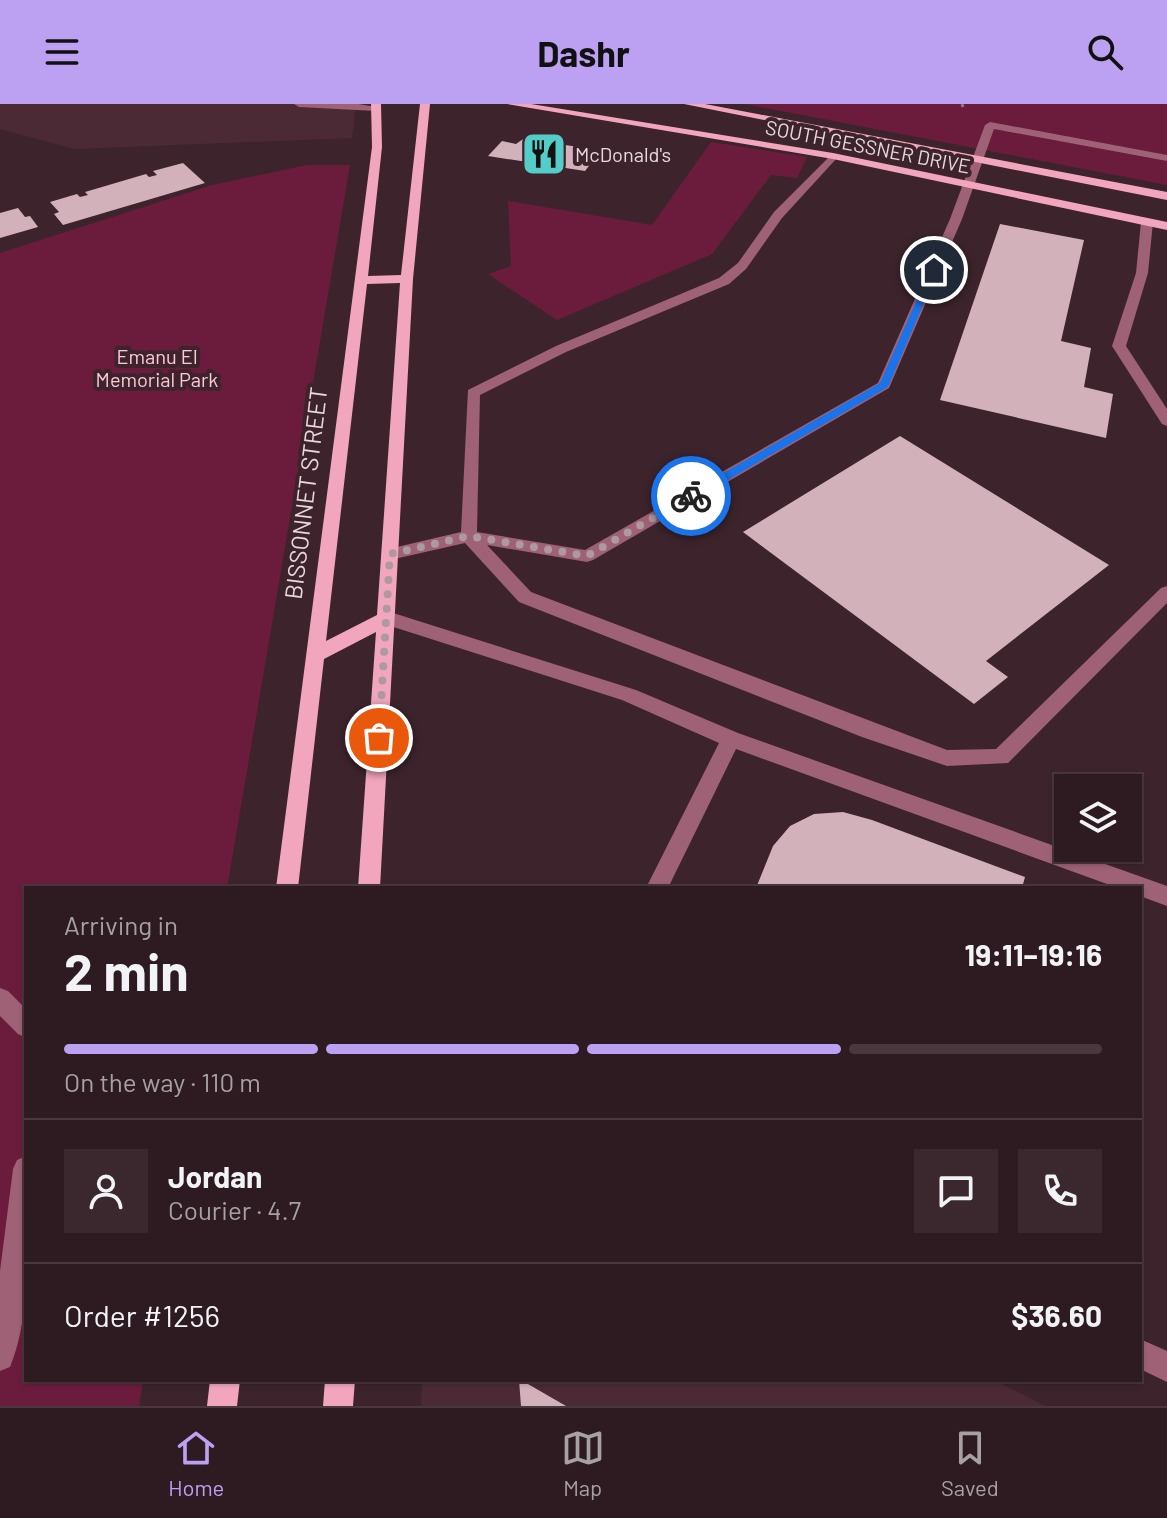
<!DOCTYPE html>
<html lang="en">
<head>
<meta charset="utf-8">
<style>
	:root { --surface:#2e1b21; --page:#3a282e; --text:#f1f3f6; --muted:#a7a1a5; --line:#49393f; --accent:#bca0f2 }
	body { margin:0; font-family:Barlow,sans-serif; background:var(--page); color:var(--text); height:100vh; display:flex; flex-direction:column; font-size:30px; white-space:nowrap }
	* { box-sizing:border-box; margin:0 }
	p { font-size:26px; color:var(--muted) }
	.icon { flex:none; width:44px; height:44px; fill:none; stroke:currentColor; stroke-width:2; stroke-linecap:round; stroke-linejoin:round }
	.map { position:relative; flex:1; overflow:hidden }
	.panel { position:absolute; left:24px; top:782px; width:1118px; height:496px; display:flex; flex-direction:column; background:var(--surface); border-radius:0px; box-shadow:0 2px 6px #0004,0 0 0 2px var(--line) }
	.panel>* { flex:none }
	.tools { position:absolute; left:1054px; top:670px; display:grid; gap:16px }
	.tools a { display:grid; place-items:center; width:88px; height:88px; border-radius:0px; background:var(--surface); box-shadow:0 2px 6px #0004,0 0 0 2px var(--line); font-size:40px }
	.pin { position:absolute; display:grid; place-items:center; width:68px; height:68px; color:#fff; margin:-34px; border:4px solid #fff; border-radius:50%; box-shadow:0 2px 8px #0007 }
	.courier { position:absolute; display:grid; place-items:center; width:80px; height:80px; margin:-40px; border:6px solid #1a73e8; border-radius:50%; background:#fff; color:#222; box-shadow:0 2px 10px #0007 }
	.headline em { font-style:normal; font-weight:700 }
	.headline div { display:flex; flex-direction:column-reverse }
	.headline { display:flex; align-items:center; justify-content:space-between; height:136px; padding:0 40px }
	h1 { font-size:52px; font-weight:700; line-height:60px }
	.bar { display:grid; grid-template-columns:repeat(4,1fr); gap:12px 8px; align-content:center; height:96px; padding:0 40px }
	.bar i { height:10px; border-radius:6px; background:var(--line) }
	.bar .on { background:var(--accent) }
	.bar p { grid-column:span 4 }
	.line { display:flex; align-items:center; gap:20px; padding:0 40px; border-top:2px solid var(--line) }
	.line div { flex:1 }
	.round { display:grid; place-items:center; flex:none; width:84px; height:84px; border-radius:0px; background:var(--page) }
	header { display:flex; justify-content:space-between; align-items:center; height:104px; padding:0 40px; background:var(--accent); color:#111; font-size:36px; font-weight:700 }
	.tabs { display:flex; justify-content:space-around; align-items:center; height:112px; border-top:2px solid var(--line); background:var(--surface); font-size:22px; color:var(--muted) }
	.tabs a { display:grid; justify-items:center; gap:4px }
	.tabs .on { color:var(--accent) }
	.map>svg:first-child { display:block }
	.built { fill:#4b2a35 }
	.green { fill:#6b1c3d }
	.building { fill:#d3b1bb }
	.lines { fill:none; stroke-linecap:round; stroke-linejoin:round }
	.path { stroke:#907b82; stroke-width:3; stroke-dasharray:4 4; stroke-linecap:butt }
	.minor { fill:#9e6175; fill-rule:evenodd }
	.major { fill:#f2a6be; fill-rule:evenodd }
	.route { fill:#1a73e8 }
	.done { stroke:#ad999f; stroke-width:8; stroke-dasharray:0 14.4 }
	.labels { text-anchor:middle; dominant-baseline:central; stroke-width:8; stroke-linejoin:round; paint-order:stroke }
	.far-street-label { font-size:20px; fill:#e9d8dd; stroke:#3d242c }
	.far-poi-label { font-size:20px; fill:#e9d8dd; stroke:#3d242c; text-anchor:start }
	.far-park-label { font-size:20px; fill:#fdc9d8; stroke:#3d242c }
	.street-label { font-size:24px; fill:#e9d8dd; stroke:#3d242c }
</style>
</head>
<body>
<header><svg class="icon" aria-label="menu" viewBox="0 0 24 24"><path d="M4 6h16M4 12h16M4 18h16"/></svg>Dashr<svg class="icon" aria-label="search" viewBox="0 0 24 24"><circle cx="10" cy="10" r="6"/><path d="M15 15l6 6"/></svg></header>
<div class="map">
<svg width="1167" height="1302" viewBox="0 0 1167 1302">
	<rect width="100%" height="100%" fill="#3d242c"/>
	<path class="built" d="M0 0H356L352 34 74 45 0 25Z
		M422 1276H994L1045 1302H421Z"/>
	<path class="green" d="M745 0H1167V81Z
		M711 38 807 53 797 74 771 71 712 150 557 216 488 170 511 162 508 97 652 121Z
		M307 61H350L227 784H26V1276H143L139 1302H0V149L212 81Z"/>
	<path class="building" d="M523 35 579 43 599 49 585 67 488 52 502 37 516 40Z
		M183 59 205 79 63 121 54 110 59 108 50 98 77 90 80 93 88 91 85 88 146 70 149 73 157 71 153 67Z
		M18 104 25 113 30 112 38 123 0 134V109Z
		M1000 120 1084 136 1061 237 1091 244 1084 283 1113 290 1106 334 940 296Z
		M900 332 1109 461 986 557 1008 573 974 600 743 428Z
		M843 708 872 716 1025 773 1022 784H756L773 742 790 722 814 710Z
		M519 1276H521L566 1302H521Z"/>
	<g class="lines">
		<path class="path" d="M962 0 963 3"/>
		<path class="minor" d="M294 0H359L381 4 376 7 299 3Z
			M990 18 1167 51V57L994 25 962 115 889 284 593 456 587 458 487 441 531 488 947 646 996 645 1161 484 1167 482V499L1008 659 947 662 862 633 519 498 465 439 390 456 384 454 381 450 384 446 461 428 468 286 556 242 719 174 738 159 774 108 833 49 839 52 837 54 782 114 746 165 729 180 566 248 480 291 477 428 585 446 878 279 950 115 985 21Z
			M1147 114 1153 118 1148 169 1126 242 1167 305V322L1162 320 1112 242 1136 169 1141 118Z
			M387 507 636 586 738 629 1167 782V802L1140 792V784H1118L736 645 668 784H646L719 639 622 596 381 519 378 514 381 509Z
			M0 884 8 887 26 905V934L18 930 0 912Z
			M26 1052C26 1117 35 1202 10 1263L0 1267V1167L13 1065 17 1056Z
			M1140 1235 1167 1247V1278L1140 1265Z"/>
		<path class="major" d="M371 0H381L382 43 368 172 401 171 420 0H430L413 175 380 784H358L376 528 324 555 298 784H276L372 43ZM400 179 377 511 326 537 367 180Z
			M507 0H531L833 49 1167 118V126L833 55Z
			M684 0H705L1167 88V96Z
			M210 1276H240L237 1302H207Z
			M325 1276H355L353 1302H323Z"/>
	</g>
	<path class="route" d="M931 164 938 166 888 283 695 395H687V390L880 279Z"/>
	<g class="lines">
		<path class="done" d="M379 634 390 450 469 432 587 452 691 392"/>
	</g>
	<defs>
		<g id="restaurant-square" transform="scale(2.3)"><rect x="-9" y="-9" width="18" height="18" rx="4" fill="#54cdc8" stroke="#3d242c"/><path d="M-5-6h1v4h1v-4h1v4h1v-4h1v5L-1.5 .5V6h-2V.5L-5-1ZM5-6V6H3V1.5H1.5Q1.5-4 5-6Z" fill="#111"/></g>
	</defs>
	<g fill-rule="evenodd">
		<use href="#restaurant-square" x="544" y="50"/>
	</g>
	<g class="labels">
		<g class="far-street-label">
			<text transform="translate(868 42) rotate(11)">SOUTH GESSNER DRIVE</text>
		</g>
		<g class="far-poi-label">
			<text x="575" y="50">McDonald's</text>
		</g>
		<g class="far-park-label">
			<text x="157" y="252">Emanu El<tspan x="157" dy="23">Memorial Park</tspan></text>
		</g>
		<g class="street-label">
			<text transform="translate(305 389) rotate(-83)">BISSONNET STREET</text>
		</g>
	</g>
</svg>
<div class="tools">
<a><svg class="icon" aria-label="layers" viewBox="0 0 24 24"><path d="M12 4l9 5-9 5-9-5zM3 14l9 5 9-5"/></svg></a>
</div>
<div class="pin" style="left:379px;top:634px;background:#ea580c"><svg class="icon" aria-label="bag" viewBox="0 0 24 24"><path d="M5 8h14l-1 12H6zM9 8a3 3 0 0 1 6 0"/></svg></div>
<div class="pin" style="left:934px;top:166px;background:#1f2937"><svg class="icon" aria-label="home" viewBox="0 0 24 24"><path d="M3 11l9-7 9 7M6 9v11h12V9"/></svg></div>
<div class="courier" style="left:691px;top:392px"><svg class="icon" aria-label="bike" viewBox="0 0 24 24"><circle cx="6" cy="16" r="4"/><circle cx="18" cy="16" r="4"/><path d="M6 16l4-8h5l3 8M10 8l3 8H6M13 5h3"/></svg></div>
<section class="panel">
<div class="headline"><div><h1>2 min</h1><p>Arriving in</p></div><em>19:11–19:16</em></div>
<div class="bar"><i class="on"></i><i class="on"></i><i class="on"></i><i></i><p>On the way · 110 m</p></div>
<div class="line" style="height:144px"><a class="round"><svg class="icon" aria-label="person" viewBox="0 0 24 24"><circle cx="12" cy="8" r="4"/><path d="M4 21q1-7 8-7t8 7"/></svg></a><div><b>Jordan</b><p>Courier · 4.7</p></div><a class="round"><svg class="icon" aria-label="chat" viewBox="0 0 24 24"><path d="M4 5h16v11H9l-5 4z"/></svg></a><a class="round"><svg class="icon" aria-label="phone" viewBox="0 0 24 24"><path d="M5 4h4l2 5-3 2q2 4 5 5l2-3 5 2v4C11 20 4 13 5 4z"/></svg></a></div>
<div class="line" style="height:104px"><div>Order #1256</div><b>$36.60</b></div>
</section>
</div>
<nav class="tabs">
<a class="on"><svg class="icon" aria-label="home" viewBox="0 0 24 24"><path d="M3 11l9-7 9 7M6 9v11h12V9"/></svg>Home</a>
<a><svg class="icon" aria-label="map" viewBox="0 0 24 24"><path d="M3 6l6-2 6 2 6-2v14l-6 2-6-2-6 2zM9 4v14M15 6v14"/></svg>Map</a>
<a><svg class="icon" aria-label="saved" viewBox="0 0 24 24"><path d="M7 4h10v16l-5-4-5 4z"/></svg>Saved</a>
</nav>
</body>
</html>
